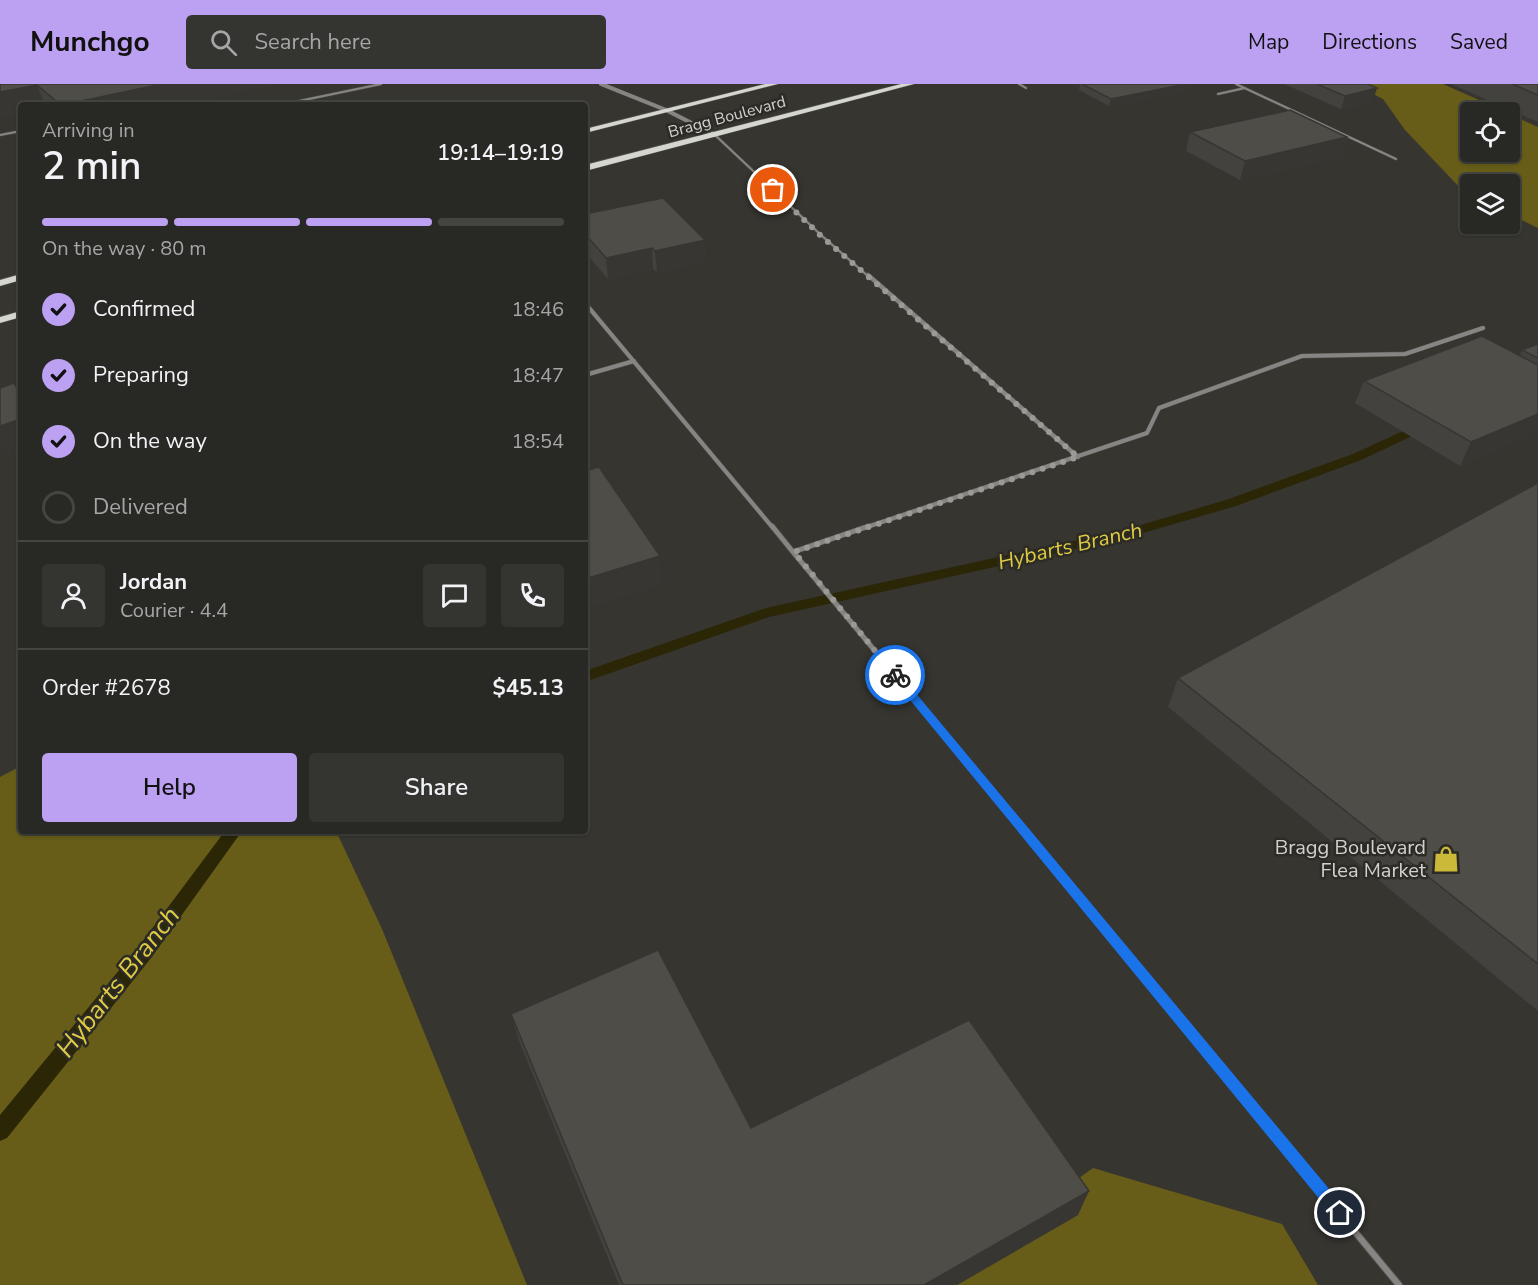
<!DOCTYPE html>
<html lang="en">
<head>
<meta charset="utf-8">
<style>
	:root { --surface:#282824; --page:#343431; --text:#f1f3f6; --muted:#a5a6a6; --line:#444441; --accent:#bca0f2 }
	body { margin:0; font-family:"Nunito Sans",sans-serif; background:var(--page); color:var(--text); height:100vh; display:flex; flex-direction:column; font-size:22px; white-space:nowrap }
	* { box-sizing:border-box; margin:0 }
	p { font-size:20px; color:var(--muted) }
	.icon { flex:none; width:33px; height:33px; fill:none; stroke:currentColor; stroke-width:2; stroke-linecap:round; stroke-linejoin:round }
	.map { position:relative; flex:1; overflow:hidden }
	.details { position:absolute; left:18px; top:18px; width:570px; height:732px; display:flex; flex-direction:column; background:var(--surface); border-radius:6px; box-shadow:0 2px 4px #0004,0 0 0 2px var(--line) }
	.details>* { flex:none }
	.buttons { position:absolute; left:1460px; top:18px; display:grid; gap:12px }
	.buttons a { display:grid; place-items:center; width:60px; height:60px; border-radius:6px; background:var(--surface); box-shadow:0 2px 4px #0004,0 0 0 2px var(--line); font-size:30px }
	.pin { position:absolute; display:grid; place-items:center; width:51px; height:51px; color:#fff; margin:-26px; border:3px solid #fff; border-radius:50%; box-shadow:0 2px 6px #0007 }
	.courier { position:absolute; display:grid; place-items:center; width:60px; height:60px; margin:-30px; border:4px solid #1a73e8; border-radius:50%; background:#fff; color:#222; box-shadow:0 2px 8px #0007 }
	.summary em { font-style:normal; font-weight:600 }
	.summary div { display:flex; flex-direction:column-reverse }
	.summary { display:flex; align-items:center; justify-content:space-between; height:102px; padding:0 24px }
	h1 { font-size:39px; font-weight:600; line-height:45px }
	.bar { display:grid; grid-template-columns:repeat(4,1fr); gap:9px 6px; align-content:center; height:72px; padding:0 24px }
	.bar i { height:8px; border-radius:4px; background:var(--line) }
	.bar .on { background:var(--accent) }
	.bar p { grid-column:span 4 }
	.line { display:flex; align-items:center; gap:15px; padding:0 24px; border-top:2px solid var(--line) }
	.line div { flex:1 }
	.round { display:grid; place-items:center; flex:none; width:63px; height:63px; border-radius:6px; background:var(--page) }
	ol { padding:0 24px; list-style:none }
	li { display:flex; align-items:center; gap:18px; height:66px }
	li p { margin-inline-start:auto }
	li .icon { padding:6px; border-radius:50%; background:var(--accent); color:#111; stroke-width:4 }
	li:last-child { color:var(--muted) }
	li i { width:33px; height:33px; border:3px solid var(--line); border-radius:50% }
	.cta { display:flex; gap:12px; margin-top:auto; padding:12px 24px }
	.cta a { flex:1; height:69px; border-radius:6px; background:var(--accent); color:#111; font-size:24px; font-weight:600; line-height:69px; text-align:center }
	.cta a+a { background:var(--page); color:var(--text) }
	header { display:flex; align-items:center; gap:36px; box-sizing:border-box; height:84px; padding:0 30px; background:var(--accent); color:#111 }
	header strong { font-size:28px }
	nav { display:flex; gap:33px; margin-inline-start:auto; font-size:21px }
	.search { width:420px; height:54px; background:var(--page); display:flex; align-items:center; gap:15px; box-sizing:border-box; padding:0 21px; border-radius:6px; color:var(--muted); font-size:22px }
	.map>svg:first-child { display:block }
	.green { fill:#675d19 }
	.lines { fill:none; stroke-linecap:round; stroke-linejoin:round }
	.stream { fill:#2a2606; fill-rule:evenodd }
	.lane-far3-casing { stroke:#52514c; stroke-width:3 }
	.lane-far2-casing { stroke:#52514c; stroke-width:5 }
	.lane-far1-casing { stroke:#52514c; stroke-width:6 }
	.lane-casing { stroke:#52514c; stroke-width:8 }
	.street-casing { stroke:#52514c; stroke-width:4.5 }
	.primary-casing { stroke:#52514c; stroke-width:1 }
	.lane-far3 { stroke:#868583; stroke-width:2 }
	.lane-far2 { stroke:#868583; stroke-width:4 }
	.lane-far1 { stroke:#868583; stroke-width:4.5 }
	.lane { stroke:#868583; stroke-width:6 }
	.street { stroke:#868583; stroke-width:4 }
	.primary { fill:#d6d6d0; fill-rule:evenodd }
	.wall { fill:#43423e }
	.shaded-wall { fill:#373632 }
	.building { fill:#4e4d48; stroke:#373632; stroke-width:1.5 }
	.route { fill:#1a73e8 }
	.done { stroke:#9b9a97; stroke-width:6; stroke-dasharray:0 10.8 }
	.labels { text-anchor:middle; dominant-baseline:central; stroke-width:5; stroke-linejoin:round; paint-order:stroke }
	.far-street-label { font-size:16px; fill:#d2d1ce; stroke:#2c2b26 }
	.poi-label { font-size:20px; fill:#d2d1ce; stroke:#2c2b26; text-anchor:end }
	.water-label { font-size:21px; font-style:italic; fill:#decb43; stroke:#2c2b26 }
	.near-water-label { font-size:26px; font-style:italic; fill:#decb43; stroke:#2c2b26 }
</style>
</head>
<body>
<header>
<strong>Munchgo</strong>
<div class="search"><svg class="icon" aria-label="search" viewBox="0 0 24 24"><circle cx="10" cy="10" r="6"/><path d="M15 15l6 6"/></svg>Search here</div>
<nav><a>Map</a><a>Directions</a><a>Saved</a></nav>
</header>
<div class="map">
<svg width="1538" height="1201" viewBox="0 0 1538 1201">
	<rect width="100%" height="100%" fill="#363530"/>
	<path class="green" d="M1353 0H1443L1506 28H1470V68H1509V30L1538 43V144L1509 130V100H1470V111L1463 107 1405 46 1383 15Z
		M21 682V747H336L382 845 527 1201H0V693Z
		M1093 1084 1282 1140 1318 1201H929Z"/>
	<g class="lines">
		<path class="stream" d="M1425 337 1429 338V344L1361 376 1236 422 1129 453 769 533 585 598V587L766 524 1127 445 1226 416 1353 370Z
			M225 747H242L151 874 7 1054 0 1057V1031L139 862Z"/>
		<g class="lane-far3-casing">
			<path id="lane-far3" d="M1019 0 1026 4
				M1236 0 1396 75
				M1218 10 1245 4
				M280 21 381 0
				M0 51 21 47
				M715 51 821 151 869 193"/>
		</g>
		<g class="lane-far2-casing">
			<path id="lane-far2" d="M868 191 1078 373
				M585 219 773 444
				M585 291 634 277
				M864 444 1147 349 1159 324 1302 272 1405 270 1483 244"/>
		</g>
		<g class="lane-far1-casing">
			<path id="lane-far1" d="M772 442 793 468 869 442
				M793 468 1045 772"/>
		</g>
		<g class="lane-casing">
			<path id="lane" d="M1043 771 1399 1201"/>
		</g>
		<g class="street-casing">
			<path id="street" d="M601 0 666 26 715 51"/>
		</g>
		<g class="primary-casing">
			<path id="primary" d="M765 0H778L585 49V45Z
				M901 0H914L585 87V81Z
				M21 190V196L0 202V196Z
				M21 227V233L0 239V233Z"/>
		</g>
		<use href="#lane-far3" class="lane-far3"/>
		<use href="#lane-far2" class="lane-far2"/>
		<use href="#lane-far1" class="lane-far1"/>
		<use href="#lane" class="lane"/>
		<use href="#street" class="street"/>
		<use href="#primary" class="primary"/>
	</g>
	<path class="wall" d="M0 0H274L177 21H21V29L0 33Z
		M1080 0H1186L1184 7 1109 22 1079 6Z
		M1284 0H1368L1373 17 1341 25Z
		M1451 0H1538V38Z
		M1190 48 1347 53 1341 73 1240 96 1186 67Z
		M585 130 705 156 706 177 657 188 653 185 608 195 590 174Z
		M1538 260V347L1460 382 1355 319 1364 297 1520 271 1522 266Z
		M1538 399V927L1168 623 1178 594Z
		M511 930 751 1044 1078 1131 957 1201H619L519 957Z"/>
	<path class="shaded-wall" d="M162 0H274L177 21H62Z
		M1186 0 1184 7 1109 22 1111 15Z
		M37 1 45 21H21V29L0 33V8Z
		M1377 4 1373 17 1341 25 1345 12Z
		M1347 53 1341 73 1240 96 1245 77Z
		M588 153 590 174 585 175V154Z
		M705 156 706 177 657 188 655 167Z
		M652 164 653 185 608 195 606 174Z
		M1538 330V347L1460 382 1471 358Z
		M21 335V362L0 368V342Z
		M660 472 663 501 585 526V495Z
		M590 593 593 610 585 613V595Z
		M1089 1107 1078 1131 957 1201H924Z"/>
	<path class="building" d="M0 0H162L62 21H61L37 1 0 8Z
		M1082 0H1186L1111 15Z
		M1317 0H1368L1377 4 1345 12Z
		M1512 0H1538V11Z
		M1290 26 1347 53 1245 77 1190 48Z
		M663 114 705 156 655 167 652 164 606 174 588 153 585 154V130Z
		M1482 252 1538 281V330L1471 358 1364 297Z
		M1538 260V274L1522 266Z
		M14 299 21 312V335L0 342V304Z
		M599 383 660 472 585 495V387Z
		M1538 399V880L1178 594Z
		M585 584 590 593 585 595Z
		M658 866 751 1044 969 936 1089 1107 924 1201H623L511 930Z"/>
	<path class="route" d="M895 588 899 589 1345 1124 1347 1129 1345 1134 1340 1136 1335 1134 892 594 890 591Z"/>
	<g class="lines">
		<path class="done" d="M773 106 821 152 1078 373 794 468 895 591"/>
	</g>
	<defs>
		<g id="shop-bare" transform="scale(2.07)"><path d="M-5-2.5h2.3a2.7 3.5 0 0 1 5.4 0H5L5.5 6h-11ZM-1.5-2.5h3a1.5 2.3 0 0 0-3 0Z" fill="#cbb939" stroke="#2c2b26" stroke-width="2.5" paint-order="stroke"/></g>
	</defs>
	<g fill-rule="evenodd">
		<use href="#shop-bare" x="1446" y="775"/>
	</g>
	<g class="labels">
		<g class="far-street-label">
			<text transform="translate(727 33) rotate(-15)">Bragg Boulevard</text>
		</g>
		<g class="poi-label">
			<text x="1426" y="763">Bragg Boulevard<tspan x="1426" dy="23">Flea Market</tspan></text>
		</g>
		<g class="water-label">
			<text transform="translate(1070 462) rotate(-13)">Hybarts Branch</text>
		</g>
		<g class="near-water-label">
			<text transform="translate(118 898) rotate(-52)">Hybarts Branch</text>
		</g>
	</g>
</svg>
<div class="buttons">
<a><svg class="icon" aria-label="locate" viewBox="0 0 24 24"><circle cx="12" cy="12" r="6"/><path d="M12 2v4M12 18v4M2 12h4M18 12h4"/></svg></a>
<a><svg class="icon" aria-label="layers" viewBox="0 0 24 24"><path d="M12 4l9 5-9 5-9-5zM3 14l9 5 9-5"/></svg></a>
</div>
<div class="pin" style="left:773px;top:106px;background:#ea580c"><svg class="icon" aria-label="bag" viewBox="0 0 24 24"><path d="M5 8h14l-1 12H6zM9 8a3 3 0 0 1 6 0"/></svg></div>
<div class="pin" style="left:1340px;top:1129px;background:#1f2937"><svg class="icon" aria-label="home" viewBox="0 0 24 24"><path d="M3 11l9-7 9 7M6 9v11h12V9"/></svg></div>
<div class="courier" style="left:895px;top:591px"><svg class="icon" aria-label="bike" viewBox="0 0 24 24"><circle cx="6" cy="16" r="4"/><circle cx="18" cy="16" r="4"/><path d="M6 16l4-8h5l3 8M10 8l3 8H6M13 5h3"/></svg></div>
<section class="details">
<div class="summary"><div><h1>2 min</h1><p>Arriving in</p></div><em>19:14–19:19</em></div>
<div class="bar"><i class="on"></i><i class="on"></i><i class="on"></i><i></i><p>On the way · 80 m</p></div>
<ol>
<li><svg class="icon" aria-label="check" viewBox="0 0 24 24"><path d="M5 12l5 5 9-10"/></svg>Confirmed<p>18:46</p></li>
<li><svg class="icon" aria-label="check" viewBox="0 0 24 24"><path d="M5 12l5 5 9-10"/></svg>Preparing<p>18:47</p></li>
<li><svg class="icon" aria-label="check" viewBox="0 0 24 24"><path d="M5 12l5 5 9-10"/></svg>On the way<p>18:54</p></li>
<li><i></i>Delivered</li>
</ol>
<div class="line" style="height:108px"><a class="round"><svg class="icon" aria-label="person" viewBox="0 0 24 24"><circle cx="12" cy="8" r="4"/><path d="M4 21q1-7 8-7t8 7"/></svg></a><div><b>Jordan</b><p>Courier · 4.4</p></div><a class="round"><svg class="icon" aria-label="chat" viewBox="0 0 24 24"><path d="M4 5h16v11H9l-5 4z"/></svg></a><a class="round"><svg class="icon" aria-label="phone" viewBox="0 0 24 24"><path d="M5 4h4l2 5-3 2q2 4 5 5l2-3 5 2v4C11 20 4 13 5 4z"/></svg></a></div>
<div class="line" style="height:78px"><div>Order #2678</div><b>$45.13</b></div>
<div class="cta"><a>Help</a><a>Share</a></div>
</section>
</div>
</body>
</html>
